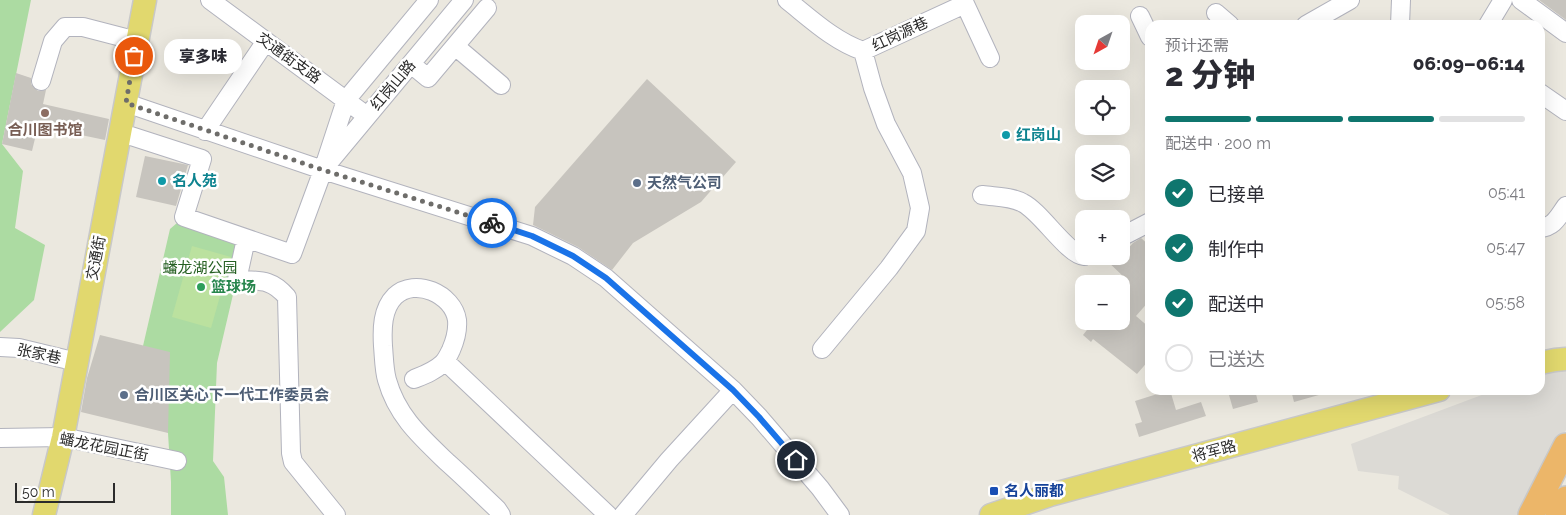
<!DOCTYPE html>
<html lang="zh">
<head>
<meta charset="utf-8">
<style>
	:root { --surface:#fff; --page:#f2f2f3; --text:#2b2b33; --muted:#7c7c81; --line:#e1e1e2; --accent:#0f766e }
	body { margin:0; font-family:Raleway,"Noto Sans SC",sans-serif; background:var(--page); color:var(--text); height:100vh; display:flex; flex-direction:column; font-size:19px; white-space:nowrap }
	* { box-sizing:border-box; margin:0 }
	p { font-size:16px; color:var(--muted) }
	.icon { flex:none; width:28px; height:28px; fill:none; stroke:currentColor; stroke-width:2; stroke-linecap:round; stroke-linejoin:round }
	.map { position:relative; flex:1; overflow:hidden }
	.details { position:absolute; left:1145px; top:20px; width:400px; height:375px; display:flex; flex-direction:column; background:var(--surface); border-radius:15px; box-shadow:0 5px 20px #0002 }
	.details>* { flex:none }
	.needle { width:32px; rotate:220deg }
	.fabs { position:absolute; left:1075px; top:15px; display:grid; gap:10px }
	.fabs a { display:grid; place-items:center; width:55px; height:55px; border-radius:10px; background:var(--surface); box-shadow:0 5px 20px #0002; font-size:25px }
	.scale { position:absolute; left:15px; bottom:12px; width:100px; box-sizing:border-box; padding-left:5px; border:2px solid #2b2b2b; border-top:0; font-size:14px; line-height:18px; white-space:nowrap; color:#2b2b2b; -webkit-text-stroke:4px #fff; paint-order:stroke }
	.pin { position:absolute; display:grid; place-items:center; width:42px; height:42px; color:#fff; margin:-21px; border:2px solid #fff; border-radius:50%; box-shadow:0 1px 5px #0007 }
	.courier { position:absolute; display:grid; place-items:center; width:50px; height:50px; margin:-25px; border:4px solid #1a73e8; border-radius:50%; background:#fff; color:#222; box-shadow:0 1px 6px #0007 }
	.bubble { position:absolute; height:35px; border-radius:15px; background:var(--surface); box-shadow:0 5px 20px #0002; font-size:16px; font-weight:800; line-height:35px; text-align:center }
	.overview em { font-style:normal; font-weight:800 }
	.overview div { display:flex; flex-direction:column-reverse }
	.overview { display:flex; align-items:center; justify-content:space-between; height:85px; padding:0 20px }
	h1 { font-size:32px; font-weight:800; line-height:38px }
	.bar { display:grid; grid-template-columns:repeat(4,1fr); gap:8px 5px; align-content:center; height:60px; padding:0 20px }
	.bar i { height:6px; border-radius:4px; background:var(--line) }
	.bar .on { background:var(--accent) }
	.bar p { grid-column:span 4 }
	ol { padding:0 20px; list-style:none }
	li { display:flex; align-items:center; gap:15px; height:55px }
	li p { margin-inline-start:auto }
	li .icon { padding:5px; border-radius:50%; background:var(--accent); color:#fff; stroke-width:4 }
	li:last-child { color:var(--muted) }
	li i { width:28px; height:28px; border:2px solid var(--line); border-radius:50% }
	.map>svg:first-child { display:block }
	.green { fill:#acdba2 }
	.pitch { fill:#bbe19f }
	.plaza { fill:#dcdad5 }
	.building { fill:#c7c4be }
	.lines { fill:none; stroke-linecap:round; stroke-linejoin:round }
	.minor-casing { stroke:#b2b3bd; stroke-width:20 }
	.major-casing { stroke:#c8c8c8; stroke-width:25 }
	.highway-casing { stroke:#c8c8c8; stroke-width:28 }
	.minor { stroke:#fff; stroke-width:18 }
	.major { stroke:#e1d86e; stroke-width:22 }
	.highway { stroke:#ecb669; stroke-width:25 }
	.done { stroke:#6e6d6a; stroke-width:5; stroke-dasharray:0 9 }
	.route { stroke:#1a73e8; stroke-width:6 }
	.education-dot { fill:#8d6e63; stroke:#fff; stroke-width:2 }
	.culture-dot { fill:#0f9aa8; stroke:#fff; stroke-width:2 }
	.service-dot { fill:#5c6f8a; stroke:#fff; stroke-width:2 }
	.leisure-dot { fill:#2e9e5b; stroke:#fff; stroke-width:2 }
	.transit-dot { fill:#1a4fb4; stroke:#fff; stroke-width:2 }
	.labels { text-anchor:middle; dominant-baseline:central; stroke-width:5; stroke-linejoin:round; paint-order:stroke }
	.street-label { font-size:15px; fill:#2b2b2b; stroke:#fff }
	.education-label { font-size:15px; font-weight:bold; fill:#785e54; stroke:#fff }
	.culture-label { font-size:15px; font-weight:bold; fill:#0d838f; stroke:#fff; text-anchor:start }
	.service-label { font-size:15px; font-weight:bold; fill:#4e5e75; stroke:#fff; text-anchor:start }
	.park-label { font-size:15px; fill:#266023; stroke:#fff }
	.leisure-label { font-size:15px; font-weight:bold; fill:#27864d; stroke:#fff; text-anchor:start }
	.transit-label { font-size:15px; font-weight:bold; fill:#164399; stroke:#fff; text-anchor:start }
</style>
</head>
<body>
<div class="map">
<svg width="1566" height="515" viewBox="0 0 1566 515">
	<rect width="100%" height="100%" fill="#ebe8df"/>
	<path class="green" d="M0 0H31L2 144 23 171 15 228 45 245 34 300 0 332Z
		M184 217 246 239 217 363 213 461 224 477 228 515H171V482L168 433 143 346 170 229Z"/>
	<path class="pitch" d="M192 246 231 257 211 328 172 317Z"/>
	<path class="plaza" d="M1566 369V430L1523 515H1450L1398 489 1399 476 1358 471 1351 444 1495 390H1540V375Z"/>
	<path class="building" d="M1539 0H1566V20Z
		M16 73 31 78V84L38 91 46 90 43 104 109 119 105 140 38 126 32 151 2 144Z
		M647 79 736 162 701 202 633 243 612 270 578 247 533 225 535 207Z
		M145 156 188 165 176 206 136 197Z
		M1141 238 1150 246 1145 252 1150 257V300L1136 316 1150 328V359L1137 374 1093 339 1091 342 1083 335 1094 321H1121V314L1127 308 1121 303V288L1128 281 1102 256H1121L1133 243Z
		M100 335 170 352 168 433 81 412 87 378Z
		M1170 390 1176 410 1201 402 1206 416 1139 437 1135 424 1142 422 1135 401Z
		M1248 390H1255L1258 402 1233 409 1229 395Z
		M1291 390H1325L1326 393 1294 402Z"/>
	<g class="lines">
		<g class="minor-casing">
			<path id="minor" d="M210 0 367 116
				M787 0C811 19 834 41 863 51L965 4 990 58
				M1521 0 1566 33
				M1216 13 1230 25
				M1140 16 1150 37
				M1306 25 1350 0
				M1400 25 1401 0
				M1488 25 1503 0
				M455 46 501 85
				M411 64 428 78 487 8
				M41 81 53 41 65 27H83L137 41
				M1540 93 1566 111
				M126 103 323 170 532 236 573 256 606 278 733 390 759 417 820 488 840 515
				M205 131 266 41
				M131 136 202 159 184 217 292 254 323 170 346 100 429 0
				M330 161 464 0
				M982 195C996 197 1010 196 1023 203 1041 212 1068 255 1084 256
				M1540 228C1554 227 1558 217 1566 206
				M1121 237 1150 222
				M246 239 237 280C259 281 271 278 287 297L291 453 293 462 336 515
				M0 347 19 348 77 362
				M822 349 889 268 916 231 920 208 912 173 886 124 873 88 863 51
				M445 361 608 515
				M414 379C424 375 435 371 443 363 447 359 449 354 451 350 455 341 458 331 457 320 453 294 415 277 395 296 382 309 382 329 383 346 384 357 384 370 387 380 397 416 421 437 447 462 464 477 480 493 497 509L501 515
				M0 438 63 437 177 461
				M623 515 669 460 733 390"/>
		</g>
		<g class="major-casing">
			<path id="major" d="M1540 363 1555 360 1566 359
				M44 515 63 437 145 0
				M991 515 1050 495 1439 390"/>
		</g>
		<g class="highway-casing">
			<path id="highway" d="M1531 515 1566 446
				M1558 515 1566 499"/>
		</g>
		<use href="#minor" class="minor"/>
		<use href="#major" class="major"/>
		<use href="#highway" class="highway"/>
	</g>
	<g class="lines">
		<path class="done" d="M134 56 126 103 323 170 492 223"/>
		<path class="route" d="M492 223 532 236 573 256 606 278 733 390 759 417 796 460"/>
	</g>
	<circle class="education-dot" cx="45" cy="113" r="5"/>
	<g class="culture-dot">
		<circle cx="1006" cy="135" r="5"/>
		<circle cx="162" cy="181" r="5"/>
	</g>
	<g class="service-dot">
		<circle cx="637" cy="183" r="5"/>
		<circle cx="124" cy="395" r="5"/>
	</g>
	<circle class="leisure-dot" cx="201" cy="287" r="5"/>
	<rect class="transit-dot" x="989" y="486" width="10" height="10" rx="2.5"/>
	<g class="labels">
		<g class="street-label">
			<text transform="translate(900 34) rotate(-25)">红岗源巷</text>
			<text transform="translate(289 58) rotate(36)">交通街支路</text>
			<text transform="translate(393 85) rotate(-50)">红岗山路</text>
			<text transform="translate(96 258) rotate(-79)">交通街</text>
			<text transform="translate(39 354) rotate(12)">张家巷</text>
			<text transform="translate(104 447) rotate(11)">蟠龙花园正街</text>
			<text transform="translate(1214 451) rotate(-15)">将军路</text>
		</g>
		<g class="education-label">
			<text x="45" y="130">合川图书馆</text>
		</g>
		<g class="culture-label">
			<text x="1016" y="135">红岗山</text>
			<text x="172" y="181">名人苑</text>
		</g>
		<g class="service-label">
			<text x="647" y="183">天然气公司</text>
			<text x="134" y="395">合川区关心下一代工作委员会</text>
		</g>
		<g class="park-label">
			<text x="200" y="268">蟠龙湖公园</text>
		</g>
		<g class="leisure-label">
			<text x="211" y="287">篮球场</text>
		</g>
		<g class="transit-label">
			<text x="1004" y="491">名人丽都</text>
		</g>
	</g>
</svg>
<div class="fabs">
<a><svg class="needle" viewBox="-14 -14 28 28"><path d="M0-13l5 13h-10z" fill="#e53935"/><path d="M0 13l5-13h-10z" fill="#7c7c81"/></svg></a>
<a><svg class="icon" aria-label="locate" viewBox="0 0 24 24"><circle cx="12" cy="12" r="6"/><path d="M12 2v4M12 18v4M2 12h4M18 12h4"/></svg></a>
<a><svg class="icon" aria-label="layers" viewBox="0 0 24 24"><path d="M12 4l9 5-9 5-9-5zM3 14l9 5 9-5"/></svg></a>
<a>+</a>
<a>−</a>
</div>
<div class="scale">50 m</div>
<div class="pin" style="left:134px;top:56px;background:#ea580c"><svg class="icon" aria-label="bag" viewBox="0 0 24 24"><path d="M5 8h14l-1 12H6zM9 8a3 3 0 0 1 6 0"/></svg></div>
<div class="pin" style="left:796px;top:460px;background:#1f2937"><svg class="icon" aria-label="home" viewBox="0 0 24 24"><path d="M3 11l9-7 9 7M6 9v11h12V9"/></svg></div>
<div class="courier" style="left:492px;top:223px"><svg class="icon" aria-label="bike" viewBox="0 0 24 24"><circle cx="6" cy="16" r="4"/><circle cx="18" cy="16" r="4"/><path d="M6 16l4-8h5l3 8M10 8l3 8H6M13 5h3"/></svg></div>
<div class="bubble" style="left:164px;top:39px;width:78px">享多味</div>
<section class="details">
<div class="overview"><div><h1>2 分钟</h1><p>预计还需</p></div><em>06:09–06:14</em></div>
<div class="bar"><i class="on"></i><i class="on"></i><i class="on"></i><i></i><p>配送中 · 200 m</p></div>
<ol>
<li><svg class="icon" aria-label="check" viewBox="0 0 24 24"><path d="M5 12l5 5 9-10"/></svg>已接单<p>05:41</p></li>
<li><svg class="icon" aria-label="check" viewBox="0 0 24 24"><path d="M5 12l5 5 9-10"/></svg>制作中<p>05:47</p></li>
<li><svg class="icon" aria-label="check" viewBox="0 0 24 24"><path d="M5 12l5 5 9-10"/></svg>配送中<p>05:58</p></li>
<li><i></i>已送达</li>
</ol>
</section>
</div>
</body>
</html>
